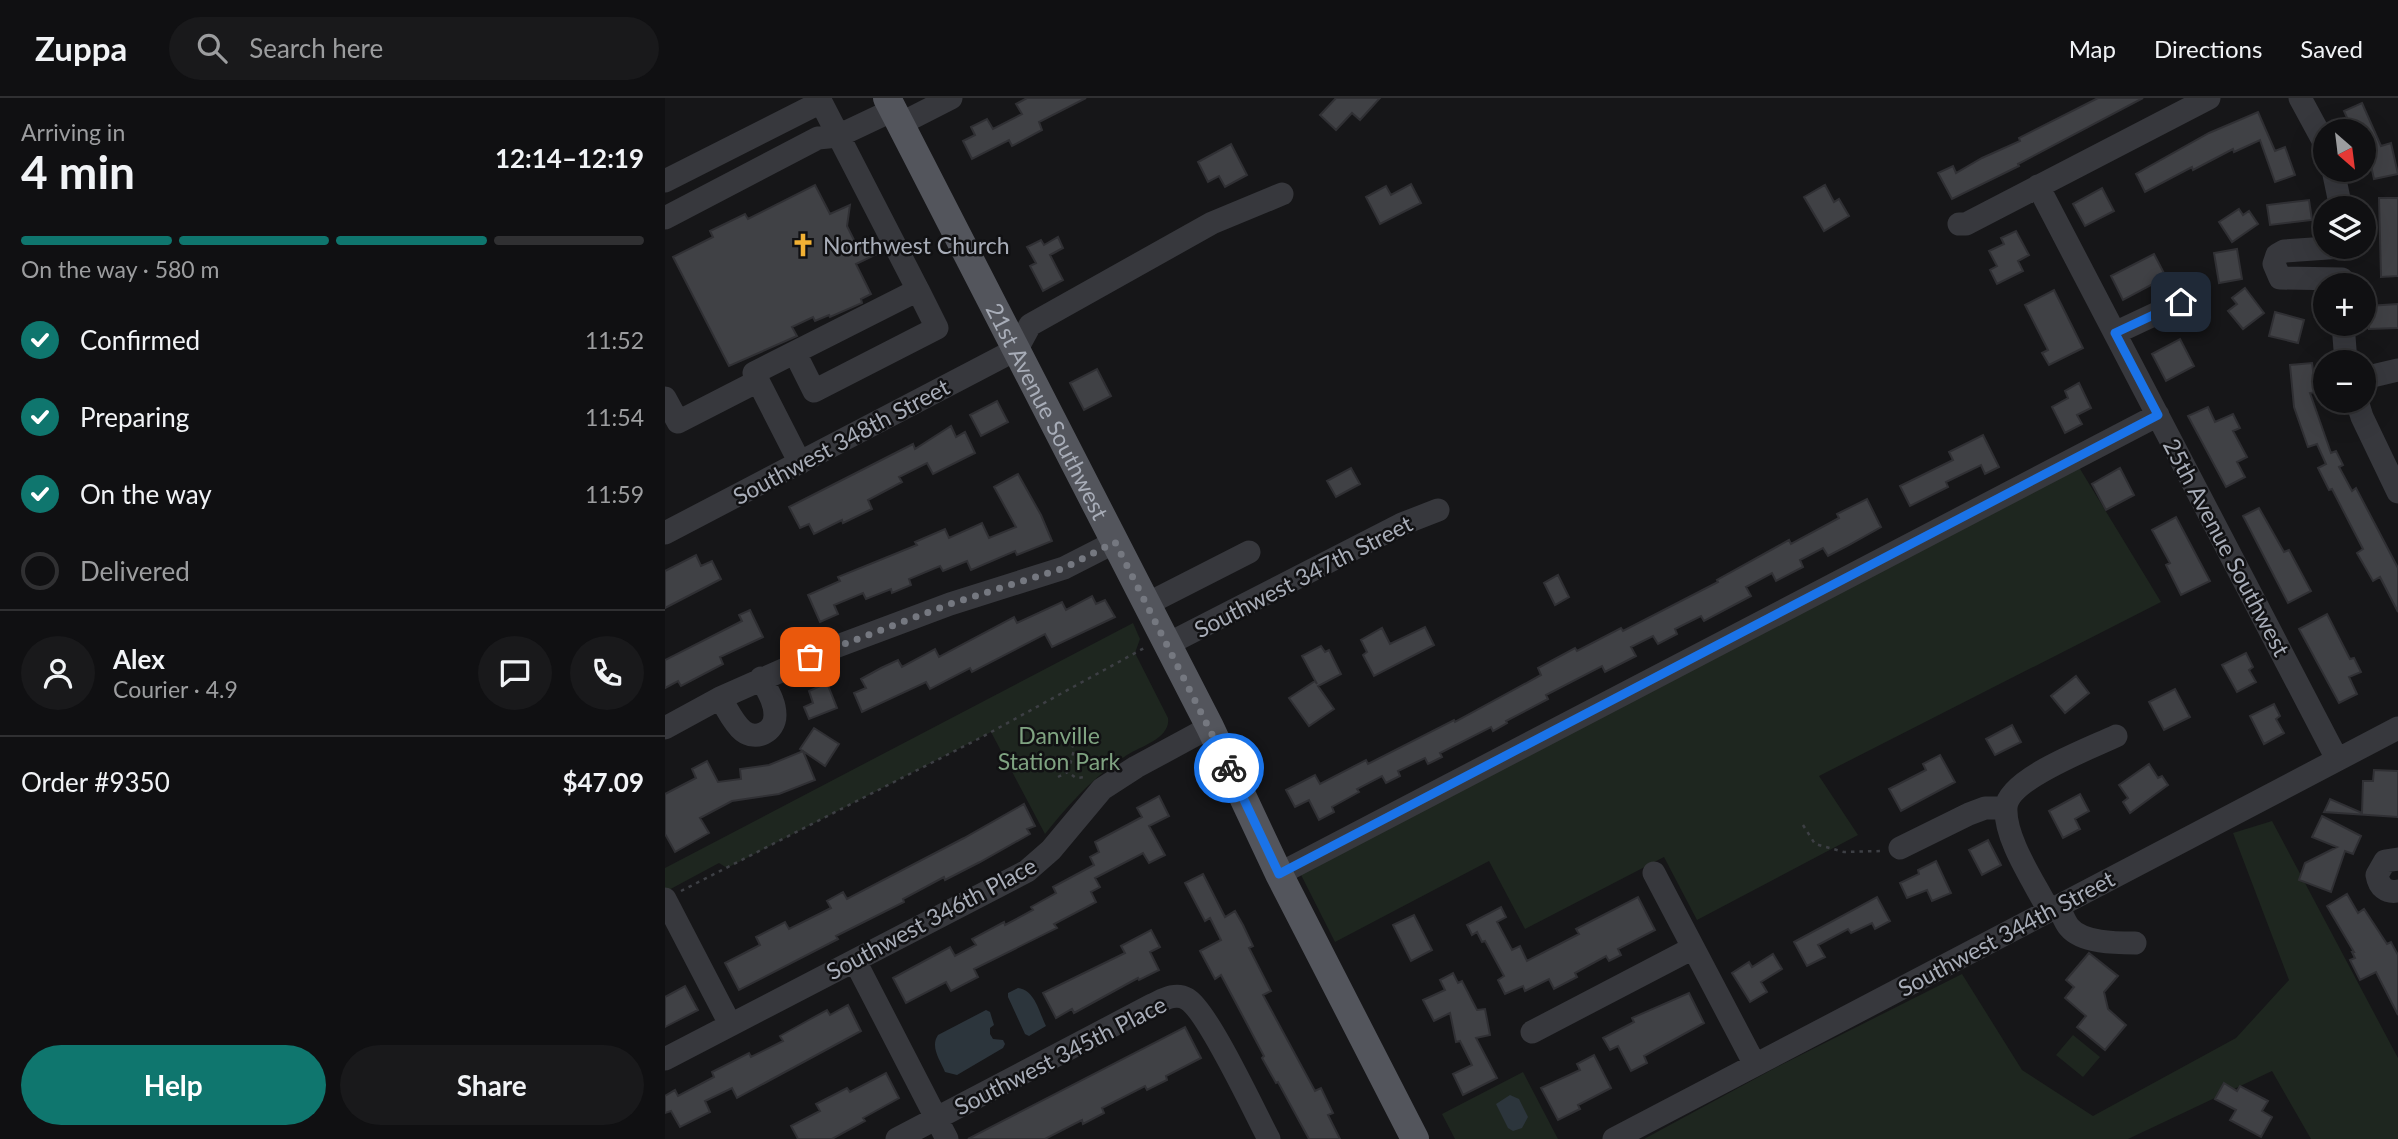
<!DOCTYPE html>
<html lang="en">
<head>
<meta charset="utf-8">
<style>
	:root { --surface:#101012; --page:#19191b; --text:#f1f3f6; --muted:#9c9d9f; --line:#303032; --accent:#0f766e }
	body { margin:0; font-family:Lato,sans-serif; background:var(--page); color:var(--text); height:100vh; display:flex; flex-direction:column; font-size:26px; white-space:nowrap }
	* { box-sizing:border-box; margin:0 }
	p { font-size:23px; color:var(--muted) }
	.icon { flex:none; width:38px; height:38px; fill:none; stroke:currentColor; stroke-width:2; stroke-linecap:round; stroke-linejoin:round }
	.map { position:relative; flex:1; overflow:hidden }
	.details { display:flex; flex-direction:column; background:var(--surface); width:665px }
	.details>* { flex:none }
	.needle { width:46px; rotate:152deg }
	.tools { position:absolute; left:1648px; top:21px; display:grid; gap:14px }
	.tools a { display:grid; place-items:center; width:63px; height:63px; border-radius:50%; background:var(--surface); box-shadow:0 7px 28px #0002,0 0 0 2px var(--line); font-size:35px }
	.pin { position:absolute; display:grid; place-items:center; width:60px; height:60px; color:#fff; margin:-30px; border-radius:14px; box-shadow:0 4px 10px #0006 }
	.courier { position:absolute; display:grid; place-items:center; width:70px; height:70px; margin:-35px; border:5px solid #1a73e8; border-radius:50%; background:#fff; color:#222; box-shadow:0 2px 9px #0007 }
	.overview em { font-style:normal; font-weight:700 }
	.overview div { display:flex; flex-direction:column-reverse }
	.overview { display:flex; align-items:center; justify-content:space-between; height:119px; padding:0 21px }
	h1 { font-size:46px; font-weight:700; line-height:52px }
	.bar { display:grid; grid-template-columns:repeat(4,1fr); gap:10px 7px; align-content:center; height:84px; padding:0 21px }
	.bar i { height:9px; border-radius:5px; background:var(--line) }
	.bar .on { background:var(--accent) }
	.bar p { grid-column:span 4 }
	.line { display:flex; align-items:center; gap:18px; padding:0 21px; border-top:2px solid var(--line) }
	.line div { flex:1 }
	.round { display:grid; place-items:center; flex:none; width:74px; height:74px; border-radius:37px; background:var(--page) }
	ol { padding:0 21px; list-style:none }
	li { display:flex; align-items:center; gap:21px; height:77px }
	li p { margin-inline-start:auto }
	li .icon { padding:7px; border-radius:50%; background:var(--accent); color:#fff; stroke-width:4 }
	li:last-child { color:var(--muted) }
	li i { width:38px; height:38px; border:4px solid var(--line); border-radius:50% }
	.primary-button { display:flex; gap:14px; margin-top:auto; padding:14px 21px }
	.primary-button a { flex:1; height:80px; border-radius:42px; background:var(--accent); color:#fff; font-size:28px; font-weight:700; line-height:80px; text-align:center }
	.primary-button a+a { background:var(--page); color:var(--text) }
	header { display:flex; align-items:center; gap:42px; box-sizing:border-box; height:98px; padding:0 35px; background:var(--surface); border-bottom:2px solid var(--line) }
	header strong { font-size:33px }
	nav { display:flex; gap:38px; margin-inline-start:auto; font-size:24px }
	.search { width:490px; height:63px; background:var(--page); display:flex; align-items:center; gap:18px; box-sizing:border-box; padding:0 24px; border-radius:38px; color:var(--muted); font-size:26px }
	main { display:flex; flex:1; min-height:0 }
	.map>svg:first-child { display:block }
	.green { fill:#1e261f }
	.water { fill:#2c353c }
	.building { fill:#404145; stroke:#303034; stroke-width:2 }
	.lines { fill:none; stroke-linecap:round; stroke-linejoin:round }
	.path { stroke:#3d3f44; stroke-width:2.5; stroke-dasharray:3.5 5; stroke-linecap:butt }
	.minor { stroke:#37383d; stroke-width:23 }
	.major { stroke:#53555c; stroke-width:28 }
	.done { stroke:#757880; stroke-width:7; stroke-dasharray:0 12.6 }
	.route { stroke:#1a73e8; stroke-width:9 }
	.labels { text-anchor:middle; dominant-baseline:central; stroke-width:5; stroke-linejoin:round; paint-order:stroke }
	.poi-label { font-size:23px; fill:#a8adb8; stroke:#111113; text-anchor:start }
	.street-label { font-size:23px; fill:#a8adb8; stroke:#111113 }
	.park-label { font-size:23px; fill:#7fa381; stroke:#111113 }
</style>
</head>
<body>
<header>
<strong>Zuppa</strong>
<div class="search"><svg class="icon" aria-label="search" viewBox="0 0 24 24"><circle cx="10" cy="10" r="6"/><path d="M15 15l6 6"/></svg>Search here</div>
<nav><a>Map</a><a>Directions</a><a>Saved</a></nav>
</header>
<main>
<section class="details">
<div class="overview"><div><h1>4 min</h1><p>Arriving in</p></div><em>12:14–12:19</em></div>
<div class="bar"><i class="on"></i><i class="on"></i><i class="on"></i><i></i><p>On the way · 580 m</p></div>
<ol>
<li><svg class="icon" aria-label="check" viewBox="0 0 24 24"><path d="M5 12l5 5 9-10"/></svg>Confirmed<p>11:52</p></li>
<li><svg class="icon" aria-label="check" viewBox="0 0 24 24"><path d="M5 12l5 5 9-10"/></svg>Preparing<p>11:54</p></li>
<li><svg class="icon" aria-label="check" viewBox="0 0 24 24"><path d="M5 12l5 5 9-10"/></svg>On the way<p>11:59</p></li>
<li><i></i>Delivered</li>
</ol>
<div class="line" style="height:126px"><a class="round"><svg class="icon" aria-label="person" viewBox="0 0 24 24"><circle cx="12" cy="8" r="4"/><path d="M4 21q1-7 8-7t8 7"/></svg></a><div><b>Alex</b><p>Courier · 4.9</p></div><a class="round"><svg class="icon" aria-label="chat" viewBox="0 0 24 24"><path d="M4 5h16v11H9l-5 4z"/></svg></a><a class="round"><svg class="icon" aria-label="phone" viewBox="0 0 24 24"><path d="M5 4h4l2 5-3 2q2 4 5 5l2-3 5 2v4C11 20 4 13 5 4z"/></svg></a></div>
<div class="line" style="height:91px"><div>Order #9350</div><b>$47.09</b></div>
<div class="primary-button"><a>Help</a><a>Share</a></div>
</section>
<div class="map">
<svg width="1733" height="1041" viewBox="0 0 1733 1041">
	<rect width="100%" height="100%" fill="#161618"/>
	<path class="green" d="M1409 361 1496 504 1154 678 1193 737 1032 822 999 759 860 831 824 763 670 844 631 767Z
		M468 525 475 541 470 555 503 620C506 640 476 648 462 657 429 678 404 706 380 736L326 634 62 770 54 765 0 794V770Z
		M1607 723 1733 960V1041H1646L1607 973 1463 1041H979L1110 970 1297 876 1357 972 1428 1018 1571 940 1624 882 1568 735Z
		M1408 937 1435 959 1418 979 1391 957Z
		M858 974 893 1041H790L777 1016Z"/>
	<path class="water" d="M353 890C370 892 374 914 381 928L364 938 360 936 343 899V895Z
		M321 912 325 914 329 927 325 930V936L328 941 338 942 340 946 338 950 292 977 280 974C275 962 265 949 273 937Z
		M845 997 854 1001 863 1019 857 1030 848 1033 843 1030 831 1006Z"/>
	<path class="building" d="M362 0H421L374 24 377 32 347 48 344 42 307 61 298 43 310 37 306 29 322 21 328 31 357 16 351 6Z
		M671 0H715L695 22 687 15 671 32 655 17Z
		M1433 0H1478L1353 66 1354 68 1287 101 1273 75 1288 68 1291 75 1317 60 1355 43 1354 40Z
		M1697 5 1716 48 1726 45 1733 76 1709 81 1701 45H1699V33H1688L1679 13Z
		M1593 14 1610 53 1620 49 1630 77 1610 84 1595 42 1569 54 1568 51 1528 72 1527 69 1480 94 1471 76 1544 35Z
		M566 46 582 77 560 89 554 78 543 84 533 64Z
		M746 86 756 105 715 126 701 99 721 88 726 97Z
		M150 87 165 116 185 107 182 128 191 146 210 157 191 166 206 196 196 201 197 205 165 219 164 217 150 223 148 219 127 229 132 238 64 268 8 159 48 139 45 133 80 116 83 121Z
		M1160 87 1169 104 1174 101 1184 118 1159 133 1139 99Z
		M1437 90 1449 113 1420 128 1408 106Z
		M1714 100H1733V178L1716 179Z
		M1644 102 1647 122 1605 127 1602 107Z
		M1574 111 1578 117 1584 113 1593 126 1567 144 1554 124Z
		M1351 133 1364 157 1353 163 1358 173 1332 186 1325 172 1332 168 1324 153 1339 146 1336 140Z
		M393 139 398 150 385 157 398 182 378 193 365 168 371 165 362 149 376 142 379 147Z
		M1572 151 1577 181 1554 185 1549 155Z
		M1489 156 1501 179 1458 202 1446 178Z
		M1580 190 1599 215 1578 231 1563 213 1572 206 1567 200Z
		M1389 192 1418 250 1384 267 1377 255 1383 252 1360 207Z
		M1733 206V230L1704 231 1703 208Z
		M1610 214 1639 222 1633 245 1604 238Z
		M1515 241 1529 268 1501 283 1487 256Z
		M1647 265 1651 294 1645 295 1666 355 1671 353 1678 367 1674 369 1687 393 1691 390 1733 470V514L1715 479 1708 483 1692 455 1698 451 1667 391 1664 392 1653 370 1661 366 1652 346 1643 349 1629 309 1625 267Z
		M432 271 446 298 419 312 405 285Z
		M1414 285 1426 310 1412 317 1417 326 1400 335 1387 309 1403 300 1400 293Z
		M332 303 343 324 316 338 305 317Z
		M1543 309 1550 324 1568 316 1575 330 1568 333 1582 359 1572 364 1580 379 1561 389 1523 318Z
		M286 328 291 339 300 334 310 355 268 376 262 365 234 379 237 384 203 402 207 411 178 425 177 422 149 436 144 426 135 430 124 409 248 346 250 351Z
		M1318 337 1334 369 1320 376 1316 367 1281 384 1283 389 1245 408 1235 388 1288 362 1284 354Z
		M686 370 695 386 671 399 662 383Z
		M1455 370 1469 397 1441 412 1427 386Z
		M353 376 376 417 387 443 352 457 350 453 306 472 302 463 278 473 275 468 244 481 246 487 227 495 226 491 201 501 198 495 169 507 173 516 155 524 143 497 175 483 173 479 252 447 250 444 280 431 284 440 317 425 324 440 351 429 329 389Z
		M1202 401 1216 429 1182 448 1163 458 1158 450 1135 462 1138 469 1111 483 1107 475 1081 489 1086 498 1039 523 1036 518 1010 531 1012 536 993 546 988 538 966 549 971 558 940 574 937 568 881 597 883 601 841 623 842 625 828 633 826 629 775 655 777 659 763 666 760 660 733 673 735 678 721 685 717 678 692 691 694 694 667 709 669 714 654 722 644 702 630 709 621 692 650 677 655 686 701 662 703 666 789 622 790 624 876 577 873 570 910 550 912 553 956 530 958 533 1053 484 1052 482 1124 442 1126 446 1174 420 1172 416Z
		M1594 410 1619 454 1624 452 1646 493 1623 505 1578 418Z
		M1511 419 1545 483 1516 497 1501 467 1505 465 1487 432Z
		M31 457 36 468 47 463 56 481 0 510V473Z
		M893 477 904 499 890 507 879 485Z
		M427 498 431 506 440 502 450 519 387 549 380 536 307 574 305 570 265 591 261 584 197 614 189 595 201 590 196 581 216 570 233 562 237 569 270 551 274 559 349 519 352 525 397 504 401 512Z
		M85 512 98 539 55 559 58 566 16 588 13 583 0 590V562L77 523 74 517Z
		M1662 516 1685 561 1689 560 1696 574 1684 579 1692 596 1674 605 1634 531Z
		M760 529 769 547 709 578 698 557 702 554 696 542 717 530 725 546Z
		M656 548 660 554 664 552 676 576 653 588 669 611 644 628 624 600 650 583 652 586 637 558Z
		M1581 555 1588 569 1584 572 1591 584 1572 594 1557 567Z
		M1411 578 1424 595 1400 615 1386 598Z
		M162 585 172 610 144 621 139 609 148 605 144 593Z
		M1510 591 1525 619 1499 632 1484 604Z
		M1609 606 1615 618 1611 621 1619 635 1599 646 1585 618Z
		M1347 627 1356 644 1330 657 1321 641Z
		M149 630 174 646 160 668 135 651Z
		M138 653 150 682 114 696 67 703 35 720 44 735 10 754 0 736V696L31 680 27 671 42 663 53 684 76 681 75 671 104 667Z
		M1275 657 1290 684 1236 713 1224 691 1261 672 1258 666Z
		M1484 666 1493 680 1497 678 1503 687 1465 715 1458 704 1463 700 1454 687Z
		M1709 672 1733 673V719L1659 714 1665 701 1697 715 1698 683H1708Z
		M1415 696 1424 713 1410 721 1415 731 1398 740 1384 713Z
		M494 698 504 718 484 728 500 757 484 765 478 755 430 780 435 789 426 794 431 804 389 826 392 830 309 871 313 879 286 893 281 884 241 905 228 880 285 849 290 858 311 847 307 841 339 824 340 827 368 812 366 809 391 795 388 789 429 767 425 759 434 754 430 744 477 719 472 710Z
		M359 706 370 728 362 731 365 736 315 764 280 782 279 779 238 801 239 804 171 838 173 841 74 892 60 865 95 847 91 839 120 824 124 831 166 810 162 803 178 794 182 801 299 740Z
		M1657 718 1696 738 1688 756 1680 753 1666 794 1634 782 1640 765 1672 749 1647 739Z
		M1323 742 1336 767 1317 777 1304 752Z
		M1271 763 1286 795 1267 803 1262 792 1242 800 1235 785 1254 776 1253 772Z
		M538 776 560 819 570 813 578 827 588 848 584 850 606 893 598 897 650 993 656 990 668 1015 663 1017 675 1041H644L613 984 611 985 597 960 599 958 556 877 550 881 535 853 556 842 545 820 540 823 520 785Z
		M1682 796 1693 815 1699 811 1722 846 1726 844 1733 857V917L1711 874 1695 882 1685 862 1690 860 1687 854H1689L1662 808Z
		M973 799 990 832 953 851 956 857 944 863 941 858 910 875 912 879 889 891 884 881 860 893 858 888 840 896 833 882 839 878 820 843 817 844 812 834 807 837 802 827 836 809 841 819 832 824 847 852 855 848 862 863 914 836 911 831Z
		M1212 799 1225 823 1210 831 1207 825 1186 835 1183 831 1153 847 1160 859 1142 868 1129 844Z
		M749 817 767 852 746 863 728 827Z
		M486 832 495 849 485 854 494 872 474 882 473 880 409 915 407 911 391 920 378 895 460 855 456 848Z
		M1424 855 1453 878 1439 894 1443 911 1461 927 1440 952 1412 929 1421 918 1400 900 1409 889 1401 882Z
		M1108 856 1117 871 1096 884 1102 894 1085 904 1067 875 1084 864 1087 869Z
		M788 875 793 885 797 883 812 912 820 911 825 937 811 940 832 980 798 997 788 976 807 967 795 943 791 944 785 915 769 923 758 902 780 892 775 882Z
		M20 888 33 912 0 929V899Z
		M1024 895 1039 925 979 958 982 965 966 973 953 948 945 952 938 940 969 924 967 920Z
		M183 907 196 933 72 1000 67 990 40 1003 45 1014 15 1029 6 1013 0 1015V998L10 992 13 998 49 979 47 974 84 955 86 959 118 943 115 938 142 923 162 912 165 917Z
		M520 929 536 960 501 978 502 982 482 992 480 988 437 1010 439 1015 418 1026 417 1022 380 1041H303Z
		M929 957 946 990 913 1007 915 1011 893 1022 876 990 915 972 912 966Z
		M221 975 234 1000 198 1020 200 1023 167 1041H133L126 1028 155 1013 151 1006 182 990 185 994Z
		M1559 985 1572 993 1575 988 1603 1003 1597 1013 1607 1019 1596 1039 1565 1022 1571 1012 1550 1001Z"/>
	<g class="lines">
		<path class="path" d="M407 646 409 652 403 674 411 680 421 679
			M393 679 403 674
			M1138 727 1150 746 1179 754 1217 753
			M16 793 317 639 481 549"/>
		<path class="minor" d="M1635 0 1661 48
			M235 26 286 0
			M1668 72 1676 110
			M0 83 156 4 253 192 89 275 135 365
			M1373 88 1672 661
			M0 120 153 40 173 38 228 12
			M1294 126H1301L1544 0
			M1677 149 1619 153 1612 157 1609 166 1615 180 1677 181
			M1678 226 1681 264
			M1450 235 1516 204
			M130 255 149 293 272 230 253 192
			M1699 280 1733 272
			M0 300 13 324 93 283
			M1692 303 1697 319 1733 394
			M0 435 352 251 365 227 547 125 617 96
			M482 506 584 454
			M503 546 737 426 773 412
			M55 600C62 610 68 625 78 633 91 643 110 634 110 617 110 603 102 592 96 580
			M0 630 55 600 170 549 285 506 399 470 450 444
			M1235 750 1304 716 1320 710H1341
			M1733 761 1720 763 1712 777C1714 789 1721 795 1733 793
			M989 775 1090 967
			M614 776 1493 317
			M0 801 65 926
			M1393 808C1397 815 1399 823 1404 829 1417 845 1451 845 1470 845
			M1384 813C1370 785 1339 741 1341 709 1344 680 1426 650 1451 638
			M190 863 282 1041
			M867 934 1028 850
			M0 961 362 773 386 752 437 691 471 669 545 629
			M232 1041 487 907C498 902 510 894 522 901 543 913 590 1015 604 1041
			M949 1041 1733 630"/>
		<path class="major" id="s1" d="M222 0 545 629 614 776 750 1041"/>
	</g>
	<g class="lines">
		<path class="done" d="M145 559 285 506 399 470 450 444 564 670"/>
		<path class="route" d="M564 670 614 776 1493 317 1450 235 1516 204"/>
	</g>
	<defs>
		<g id="church-bare" transform="scale(1.89)"><path d="M-1.2-6h2.4v3.5h3.3v2.4h-3.3V6h-2.4V-.1h-3.3v-2.4h3.3Z" fill="#f2b134" stroke="#111113" stroke-width="2.5" paint-order="stroke"/></g>
	</defs>
	<g fill-rule="evenodd">
		<use href="#church-bare" x="138" y="147"/>
	</g>
	<g class="labels">
		<g class="poi-label">
			<text x="158" y="147">Northwest Church</text>
		</g>
		<g class="street-label">
			<text stroke="none"><textPath href="#s1" startOffset="352">21st Avenue Southwest</textPath></text>
			<text transform="translate(176 343) rotate(-28)">Southwest 348th Street</text>
			<text transform="translate(1562 449) rotate(62)">25th Avenue Southwest</text>
			<text transform="translate(638 478) rotate(-27)">Southwest 347th Street</text>
			<text transform="translate(266 820) rotate(-28)">Southwest 346th Place</text>
			<text transform="translate(1341 835) rotate(-28)">Southwest 344th Street</text>
			<text transform="translate(395 957) rotate(-27)">Southwest 345th Place</text>
		</g>
		<g class="park-label">
			<text x="394" y="637">Danville<tspan x="394" dy="26">Station Park</tspan></text>
		</g>
	</g>
</svg>
<div class="tools">
<a><svg class="needle" viewBox="-14 -14 28 28"><path d="M0-13l5 13h-10z" fill="#e53935"/><path d="M0 13l5-13h-10z" fill="#9c9d9f"/></svg></a>
<a><svg class="icon" aria-label="layers" viewBox="0 0 24 24"><path d="M12 4l9 5-9 5-9-5zM3 14l9 5 9-5"/></svg></a>
<a>+</a>
<a>−</a>
</div>
<div class="pin" style="left:145px;top:559px;background:#ea580c"><svg class="icon" aria-label="bag" viewBox="0 0 24 24"><path d="M5 8h14l-1 12H6zM9 8a3 3 0 0 1 6 0"/></svg></div>
<div class="pin" style="left:1516px;top:204px;background:#1f2937"><svg class="icon" aria-label="home" viewBox="0 0 24 24"><path d="M3 11l9-7 9 7M6 9v11h12V9"/></svg></div>
<div class="courier" style="left:564px;top:670px"><svg class="icon" aria-label="bike" viewBox="0 0 24 24"><circle cx="6" cy="16" r="4"/><circle cx="18" cy="16" r="4"/><path d="M6 16l4-8h5l3 8M10 8l3 8H6M13 5h3"/></svg></div>
</div>
</main>
</body>
</html>
